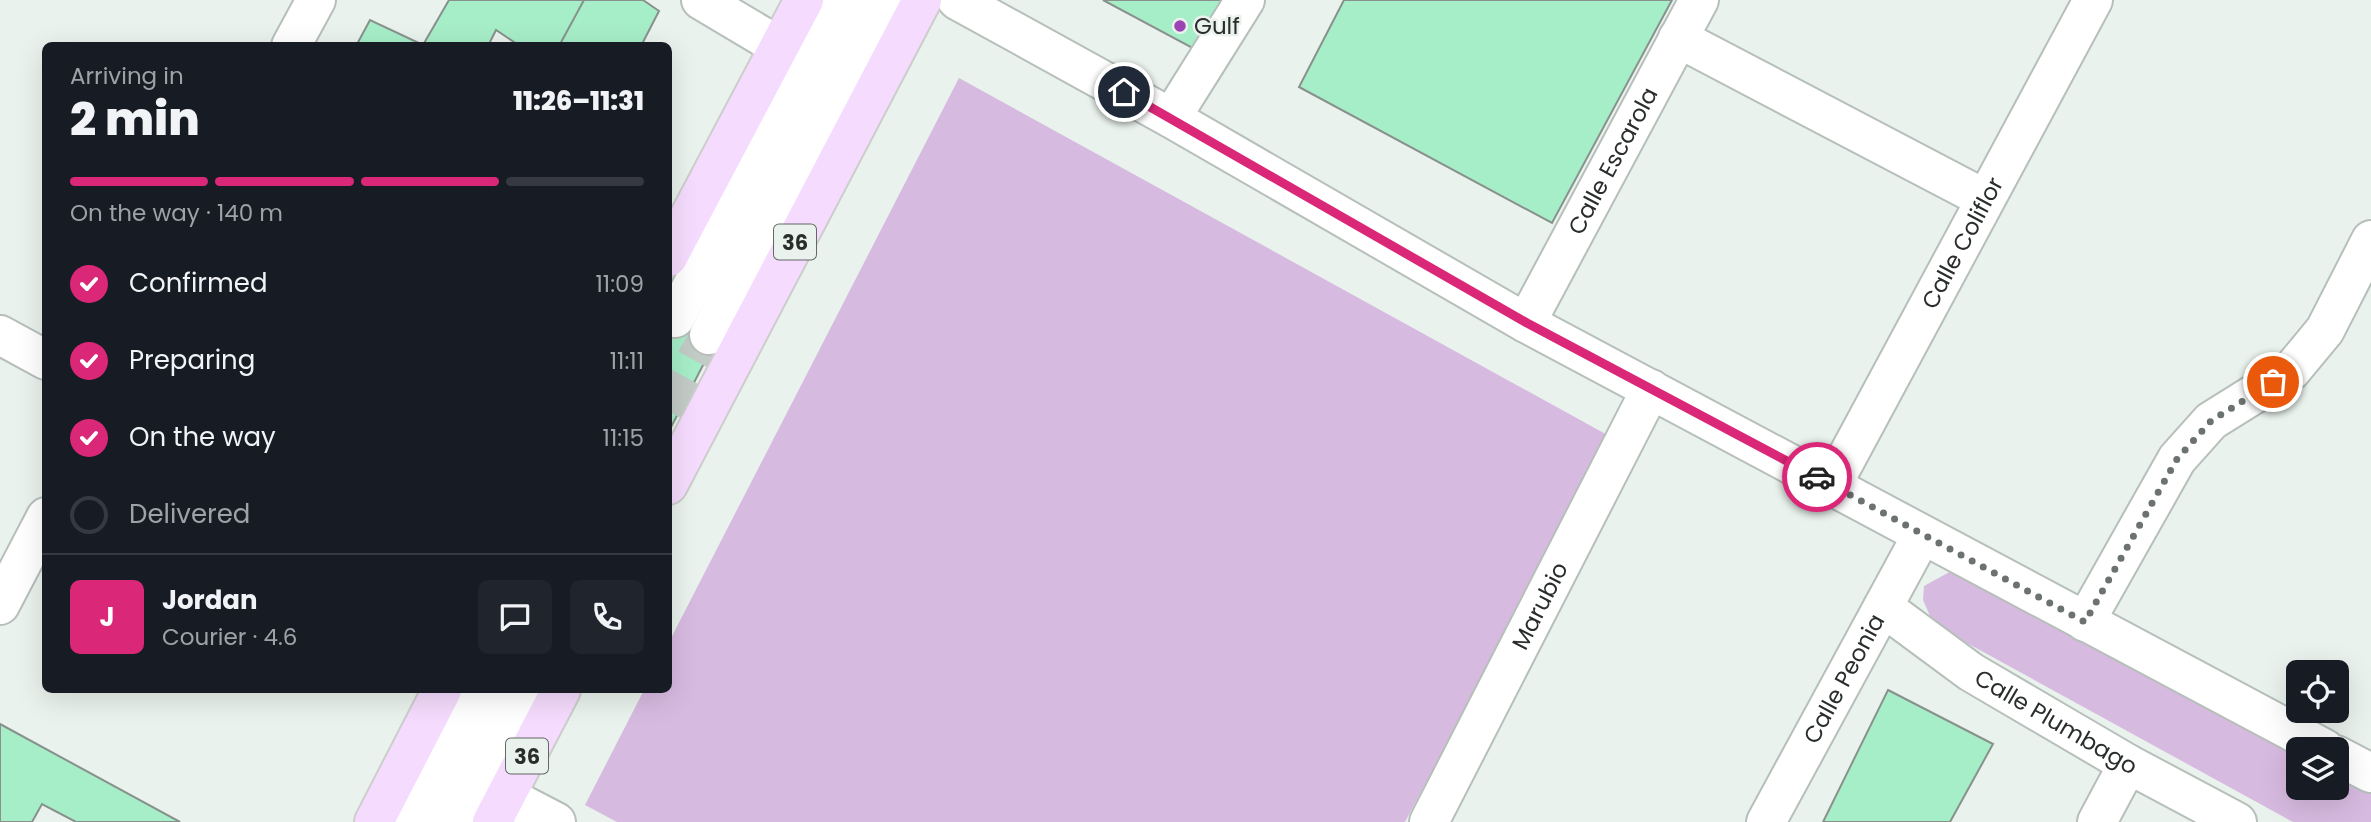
<!DOCTYPE html>
<html lang="en">
<head>
<meta charset="utf-8">
<style>
	:root { --surface:#171b24; --page:#20242c; --text:#f1f3f6; --muted:#9ea1a6; --line:#363941; --accent:#db2777 }
	body { margin:0; font-family:Poppins,sans-serif; background:var(--page); color:var(--text); height:100vh; display:flex; flex-direction:column; font-size:26px; white-space:nowrap }
	* { box-sizing:border-box; margin:0 }
	p { font-size:23px; color:var(--muted) }
	.icon { flex:none; width:38px; height:38px; fill:none; stroke:currentColor; stroke-width:2; stroke-linecap:round; stroke-linejoin:round }
	.map { position:relative; flex:1; overflow:hidden }
	.sheet { position:absolute; left:42px; top:42px; width:630px; height:651px; display:flex; flex-direction:column; background:var(--surface); border-radius:10px; box-shadow:0 7px 28px #0002 }
	.sheet>* { flex:none }
	.tools { position:absolute; left:2286px; top:660px; display:grid; gap:14px }
	.tools a { display:grid; place-items:center; width:63px; height:63px; border-radius:10px; background:var(--surface); box-shadow:0 7px 28px #0002; font-size:35px }
	.pin { position:absolute; display:grid; place-items:center; width:60px; height:60px; color:#fff; margin:-30px; border:4px solid #fff; border-radius:50%; box-shadow:0 2px 7px #0007 }
	.courier { position:absolute; display:grid; place-items:center; width:70px; height:70px; margin:-35px; border:5px solid #db2777; border-radius:50%; background:#fff; color:#222; box-shadow:0 2px 9px #0007 }
	.overview em { font-style:normal; font-weight:800 }
	.overview div { display:flex; flex-direction:column-reverse }
	.overview { display:flex; align-items:center; justify-content:space-between; height:119px; padding:0 28px }
	h1 { font-size:46px; font-weight:800; line-height:52px }
	.bar { display:grid; grid-template-columns:repeat(4,1fr); gap:10px 7px; align-content:center; height:84px; padding:0 28px }
	.bar i { height:9px; border-radius:5px; background:var(--line) }
	.bar .selected { background:var(--accent) }
	.bar p { grid-column:span 4 }
	.line { display:flex; align-items:center; gap:18px; padding:0 28px; border-top:2px solid var(--line) }
	.line div { flex:1 }
	.round { display:grid; place-items:center; flex:none; width:74px; height:74px; border-radius:10px; background:var(--page) }
	ol { padding:0 28px; list-style:none }
	li { display:flex; align-items:center; gap:21px; height:77px }
	li p { margin-inline-start:auto }
	li .icon { padding:7px; border-radius:50%; background:var(--accent); color:#fff; stroke-width:4 }
	li:last-child { color:var(--muted) }
	li i { width:38px; height:38px; border:4px solid var(--line); border-radius:50% }
	.map>svg:first-child { display:block }
	.green { fill:#d7bae0 }
	.building { fill:#a6eec8; stroke:#88918c; stroke-width:2 }
	.lines { fill:none; stroke-linecap:round; stroke-linejoin:round }
	.minor-tunnel { stroke:#c3cbc6; stroke-width:38; stroke-dasharray:38 19; stroke-linecap:butt }
	.minor-casing { stroke:#b7bfba; stroke-width:42 }
	.major-casing { stroke:#cccdcc; stroke-width:42 }
	.minor { stroke:#fff; stroke-width:38 }
	.major { stroke:#f5dbfd; stroke-width:38 }
	.done { stroke:#6c726f; stroke-width:7; stroke-dasharray:0 12.6 }
	.route { stroke:#db2777; stroke-width:9 }
	.poi-dot { fill:#9a45b3; stroke:#e9f2ed; stroke-width:2.5 }
	.labels { text-anchor:middle; dominant-baseline:central; stroke-width:5; stroke-linejoin:round; paint-order:stroke }
	.shield { fill:#e9f2ed; stroke:#636865; stroke-width:2 }
	.shield-label { font-size:21px; font-weight:bold; fill:#292d2b }
	.poi-label { font-size:23px; fill:#292d2b; stroke:#e9f2ed; text-anchor:start }
	.street-label { font-size:23px; fill:#292d2b; stroke:#e9f2ed }
</style>
</head>
<body>
<div class="map">
<svg width="2371" height="822" viewBox="0 0 2371 822">
	<rect width="100%" height="100%" fill="#e9f2ed"/>
	<path class="green" d="M959 78 1611 437 1405 822H617L585 805 644 690H668L669 642Z
		M1955 569 2298 751V788H2336V771L2371 790V822H2293L1934 625 1923 600 1924 586Z"/>
	<path class="building" d="M449 0H584L559 46H520L496 30 488 46H356L370 20 423 45Z
		M584 0H643L659 11 641 46H559Z
		M1103 0H1224L1198 51Z
		M1344 0H1672L1552 223 1299 87Z
		M668 315 717 338 668 433Z
		M1888 690 1993 744 1950 822H1823Z
		M0 724 180 822H76L42 804 32 822H0Z"/>
	<g class="lines">
		<path class="minor-tunnel" d="M668 411 709 335"/>
		<g class="minor-casing">
			<g id="minor">
				<path d="M701 0 780 47"/>
				<path d="M957 0 1171 118 1526 323 2325 749"/>
				<path d="M1678 38 1985 199"/>
				<path d="M291 46 316 0"/>
				<path d="M1171 118 1245 0"/>
				<path d="M675 318 844 0"/>
				<path id="s1" d="M1526 323 1699 0"/>
				<path d="M0 335 46 360"/>
				<path d="M709 335 882 0"/>
				<path id="s2" d="M1832 485 2093 0"/>
				<path d="M0 605 46 517"/>
				<path id="s3" d="M1883 607 1971 672 2128 764 2237 822"/>
				<path d="M2085 622 2177 459 2211 421 2291 371 2325 330 2371 240"/>
				<path d="M2336 755 2371 773"/>
				<path d="M506 796 556 822"/>
				<path d="M413 822 483 690"/>
				<path d="M452 822 522 690"/>
				<path id="s4" d="M1429 822 1651 389"/>
				<path id="s5" d="M1766 822 1922 535"/>
				<path d="M2097 822 2128 764"/>
			</g>
		</g>
		<g class="major-casing">
			<path id="major" d="M668 257 804 0
				M668 485 922 0
				M374 822 442 690
				M492 822 561 690"/>
		</g>
		<use href="#minor" class="minor"/>
		<use href="#major" class="major"/>
	</g>
	<g class="lines">
		<path class="done" d="M1817 477 2085 622 2177 459 2211 421 2273 382"/>
		<path class="route" d="M1124 92 1527 323 1817 477"/>
	</g>
	<circle class="poi-dot" cx="1180" cy="26" r="7"/>
	<g class="labels">
		<g class="shield">
			<rect x="774" y="224.5" width="42" height="35" rx="5"/>
			<rect x="506" y="738.5" width="42" height="35" rx="5"/>
		</g>
		<g class="shield-label">
			<text x="795" y="242">36</text>
			<text x="527" y="756">36</text>
		</g>
		<g class="poi-label">
			<text x="1194" y="26">Gulf</text>
		</g>
		<g class="street-label">
			<text stroke="none"><textPath href="#s1" startOffset="184">Calle Escarola</textPath></text>
			<text stroke="none"><textPath href="#s2" startOffset="275">Calle Coliflor</textPath></text>
			<text stroke="none"><textPath href="#s4" startOffset="243">Marubio</textPath></text>
			<text stroke="none"><textPath href="#s5" startOffset="163">Calle Peonia</textPath></text>
			<text stroke="none"><textPath href="#s3" startOffset="208">Calle Plumbago</textPath></text>
		</g>
	</g>
</svg>
<div class="tools">
<a><svg class="icon" aria-label="locate" viewBox="0 0 24 24"><circle cx="12" cy="12" r="6"/><path d="M12 2v4M12 18v4M2 12h4M18 12h4"/></svg></a>
<a><svg class="icon" aria-label="layers" viewBox="0 0 24 24"><path d="M12 4l9 5-9 5-9-5zM3 14l9 5 9-5"/></svg></a>
</div>
<div class="pin" style="left:2273px;top:382px;background:#ea580c"><svg class="icon" aria-label="bag" viewBox="0 0 24 24"><path d="M5 8h14l-1 12H6zM9 8a3 3 0 0 1 6 0"/></svg></div>
<div class="pin" style="left:1124px;top:92px;background:#1f2937"><svg class="icon" aria-label="home" viewBox="0 0 24 24"><path d="M3 11l9-7 9 7M6 9v11h12V9"/></svg></div>
<div class="courier" style="left:1817px;top:477px"><svg class="icon" aria-label="car" viewBox="0 0 24 24"><path d="M5 17H2v-5l4-1 3-4h7l3 4 3 1v5h-3M9 17h6M6 11h13"/><circle cx="7" cy="17" r="2"/><circle cx="17" cy="17" r="2"/></svg></div>
<section class="sheet">
<div class="overview"><div><h1>2 min</h1><p>Arriving in</p></div><em>11:26–11:31</em></div>
<div class="bar"><i class="selected"></i><i class="selected"></i><i class="selected"></i><i></i><p>On the way · 140 m</p></div>
<ol>
<li><svg class="icon" aria-label="check" viewBox="0 0 24 24"><path d="M5 12l5 5 9-10"/></svg>Confirmed<p>11:09</p></li>
<li><svg class="icon" aria-label="check" viewBox="0 0 24 24"><path d="M5 12l5 5 9-10"/></svg>Preparing<p>11:11</p></li>
<li><svg class="icon" aria-label="check" viewBox="0 0 24 24"><path d="M5 12l5 5 9-10"/></svg>On the way<p>11:15</p></li>
<li><i></i>Delivered</li>
</ol>
<div class="line" style="height:126px"><b class="round" style="background:var(--accent);color:#fff">J</b><div><b>Jordan</b><p>Courier · 4.6</p></div><a class="round"><svg class="icon" aria-label="chat" viewBox="0 0 24 24"><path d="M4 5h16v11H9l-5 4z"/></svg></a><a class="round"><svg class="icon" aria-label="phone" viewBox="0 0 24 24"><path d="M5 4h4l2 5-3 2q2 4 5 5l2-3 5 2v4C11 20 4 13 5 4z"/></svg></a></div>
</section>
</div>
</body>
</html>
